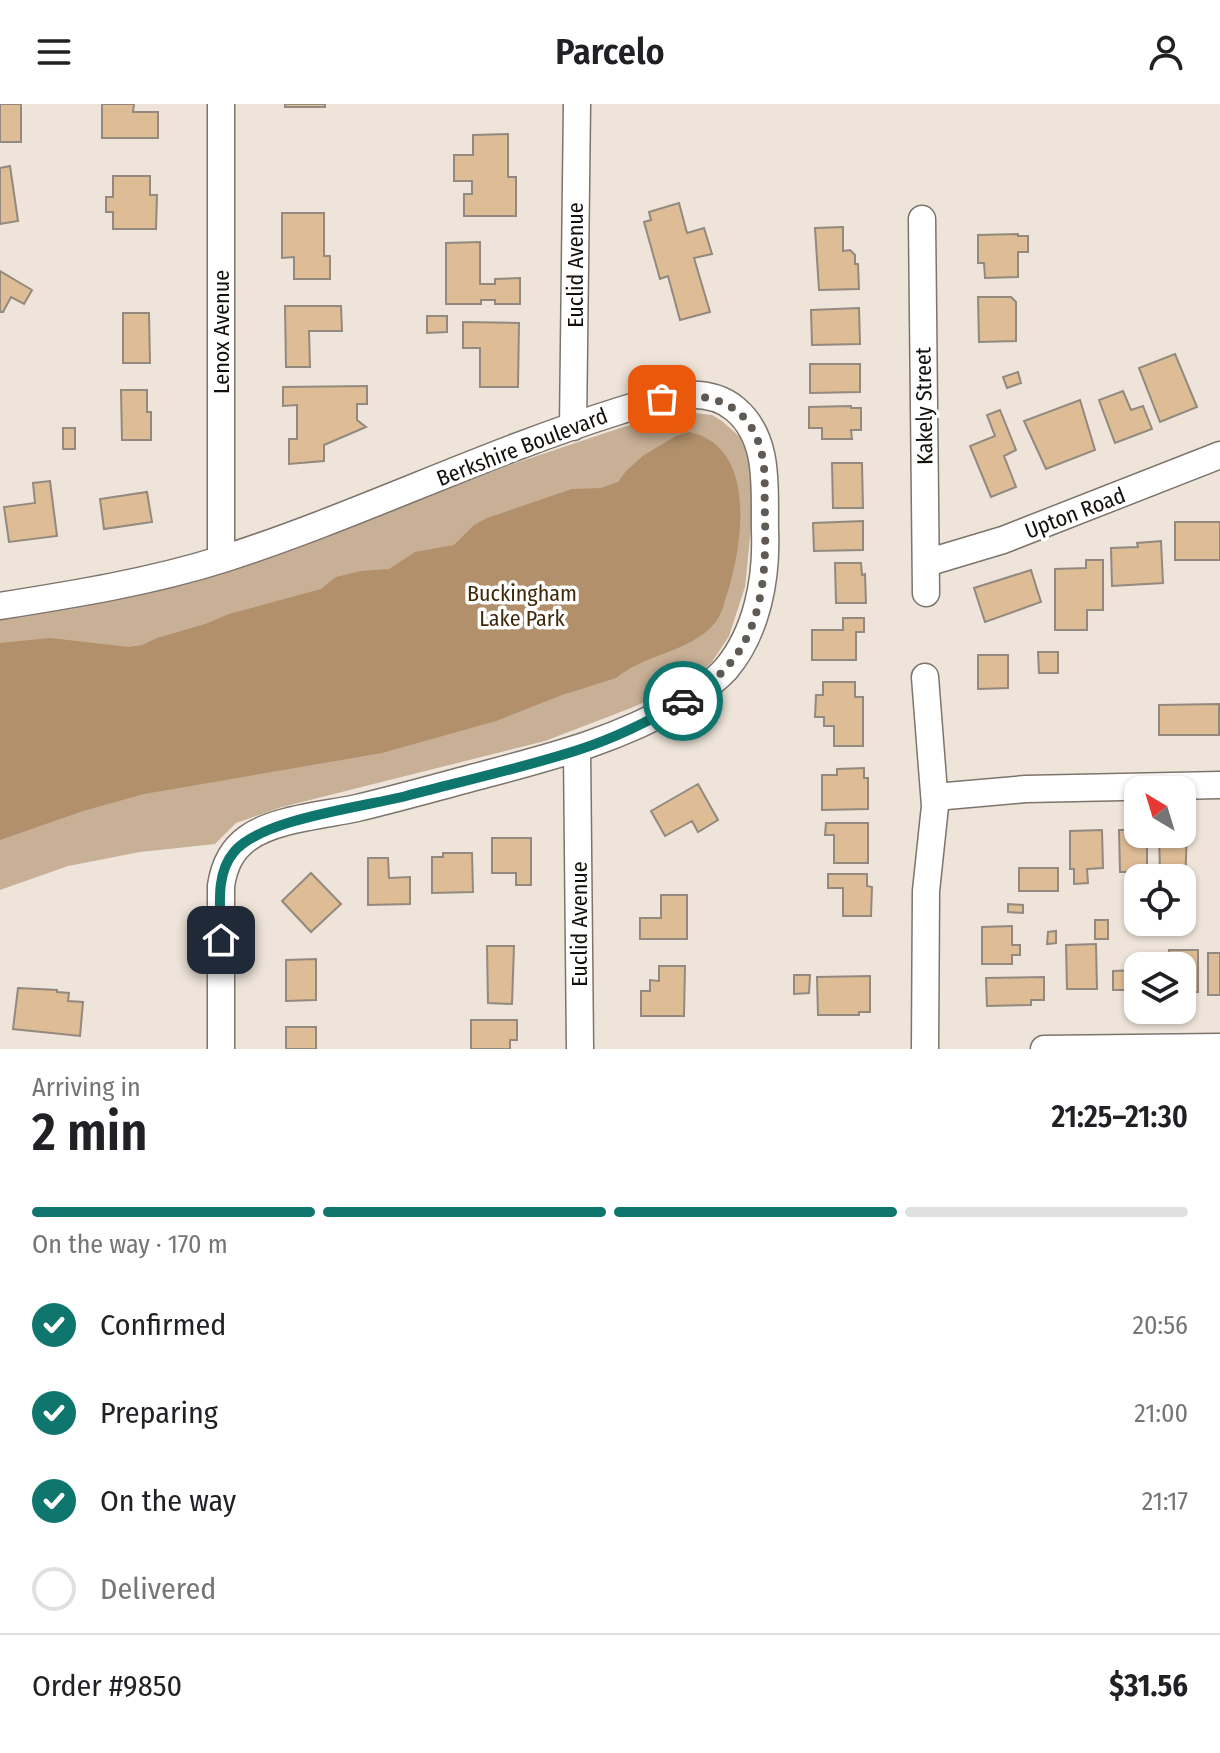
<!DOCTYPE html>
<html lang="en">
<head>
<meta charset="utf-8">
<style>
	:root { --surface:#fff; --page:#f2f2f2; --text:#202124; --muted:#757577; --line:#e0e0e0; --accent:#0f766e }
	body { margin:0; font-family:"Fira Sans Condensed",sans-serif; background:var(--page); color:var(--text); height:100vh; display:flex; flex-direction:column; font-size:30px; white-space:nowrap }
	* { box-sizing:border-box; margin:0 }
	p { font-size:26px; color:var(--muted) }
	.icon { flex:none; width:44px; height:44px; fill:none; stroke:currentColor; stroke-width:2; stroke-linecap:round; stroke-linejoin:round }
	.map { position:relative; height:945px; overflow:hidden }
	.details { display:flex; flex-direction:column; background:var(--surface); flex:1 }
	.details>* { flex:none }
	.needle { width:52px; rotate:322deg }
	.controls { position:absolute; left:1124px; top:672px; display:grid; gap:16px }
	.controls a { display:grid; place-items:center; width:72px; height:72px; border-radius:16px; background:var(--surface); box-shadow:0 2px 6px #0004; font-size:40px }
	.pin { position:absolute; display:grid; place-items:center; width:68px; height:68px; color:#fff; margin:-34px; border-radius:16px; box-shadow:0 4px 12px #0006 }
	.courier { position:absolute; display:grid; place-items:center; width:80px; height:80px; margin:-40px; border:6px solid #0f766e; border-radius:50%; background:#fff; color:#222; box-shadow:0 2px 10px #0007 }
	.head em { font-style:normal; font-weight:600 }
	.head div { display:flex; flex-direction:column-reverse }
	.head { display:flex; align-items:center; justify-content:space-between; height:136px; padding:0 32px }
	h1 { font-size:52px; font-weight:600; line-height:60px }
	.bar { display:grid; grid-template-columns:repeat(4,1fr); gap:12px 8px; align-content:center; height:96px; padding:0 32px }
	.bar i { height:10px; border-radius:6px; background:var(--line) }
	.bar .current { background:var(--accent) }
	.bar p { grid-column:span 4 }
	.line { display:flex; align-items:center; gap:20px; padding:0 32px; border-top:2px solid var(--line) }
	.line div { flex:1 }
	ol { padding:0 32px; list-style:none }
	li { display:flex; align-items:center; gap:24px; height:88px }
	li p { margin-inline-start:auto }
	li .icon { padding:8px; border-radius:50%; background:var(--accent); color:#fff; stroke-width:4 }
	li:last-child { color:var(--muted) }
	li i { width:44px; height:44px; border:4px solid var(--line); border-radius:50% }
	header { display:flex; justify-content:space-between; align-items:center; height:104px; padding:0 32px; background:var(--surface); font-size:36px; font-weight:600 }
	.map>svg:first-child { display:block }
	.green { fill:#c7b096 }
	.water { fill:#b1906b }
	.building { fill:#debc95; stroke:#92897f; stroke-width:2 }
	.lines { fill:none; stroke-linecap:round; stroke-linejoin:round }
	.minor-casing { stroke:#7d746b; stroke-width:29 }
	.minor { stroke:#fff; stroke-width:26 }
	.done { stroke:#605a54; stroke-width:8; stroke-dasharray:0 14.4 }
	.route { stroke:#0f766e; stroke-width:10 }
	.labels { text-anchor:middle; dominant-baseline:central; stroke-width:7; stroke-linejoin:round; paint-order:stroke }
	.street-label { font-size:22px; fill:#13100c; stroke:#fff }
	.park-label { font-size:22px; fill:#402808; stroke:#fff }
</style>
</head>
<body>
<header><svg class="icon" aria-label="menu" viewBox="0 0 24 24"><path d="M4 6h16M4 12h16M4 18h16"/></svg>Parcelo<svg class="icon" aria-label="person" viewBox="0 0 24 24"><circle cx="12" cy="8" r="4"/><path d="M4 21q1-7 8-7t8 7"/></svg></header>
<div class="map">
<svg width="1220" height="945" viewBox="0 0 1220 945">
	<rect width="100%" height="100%" fill="#eee4d9"/>
	<path class="green" d="M687 308 712 311 722 317 740 333 748 352 753 404 745 483 729 532 712 558 687 579 631 604 545 637 282 703 236 719 215 740 140 748 68 762 0 786V515L136 492 222 470 510 361 623 323Z"/>
	<path class="water" d="M689 328C757 342 743 438 728 487 724 499 722 512 713 521 691 547 643 551 616 574L562 591 496 617 382 649 144 690 83 707 0 736V539L50 534 129 543 142 541 157 534 205 520 229 510 321 485 336 473 361 467 389 465 415 448 454 441 474 421 487 414 563 388 572 385 601 384 618 378 626 367 644 351 676 332Z"/>
	<path class="building" d="M0 0H21V38H0Z
		M102 0H134L133 8H158V34H102Z
		M285 0H325V3H285Z
		M508 30V73H516V112H464V90H472V77H454V51H473V31Z
		M10 62 18 117 0 120V64Z
		M113 72H150V91H157L156 125H113V108H106V93H113Z
		M679 99 687 129 704 124 712 150 694 154 710 208 680 216 668 172 660 175 644 118 651 116 649 108Z
		M282 109H324V152H330V175H294V153L282 154Z
		M843 123V147L850 146 855 151V160H858L859 185 819 186 815 124Z
		M1018 130V132H1028V148H1018V173L985 174 984 159H978V131Z
		M480 138V180H495V175L520 174V200H495V196H481V200H446V139Z
		M0 167 32 186 24 200 11 193 3 208H0Z
		M978 193H1011L1016 198V237L979 238Z
		M285 202H341L342 227H309L310 263H286Z
		M859 204 860 240 812 241 811 206Z
		M123 209H149L150 259H123Z
		M427 212H447V228L427 229Z
		M463 218 519 219 518 283H480V244H463Z
		M1175 250 1197 303 1160 318 1139 264Z
		M810 260H860V288L810 289Z
		M1018 268 1021 279 1007 284 1003 273Z
		M367 282V300H357V316L366 323 324 341V357L289 360V335H297V301L283 302V283Z
		M121 286H147V308H151V336H122Z
		M1123 287 1131 306 1143 302 1152 325 1115 339 1099 296Z
		M1080 296 1095 346 1046 365 1024 317Z
		M851 302V304H861V326H851L852 335H822V324H809V303Z
		M1000 306 1016 346 1004 352 1016 383 991 393 970 342 995 332 987 311Z
		M63 324H75V345H63Z
		M832 359H862L863 404H833Z
		M50 377 57 432 9 438 4 403 35 399 33 379Z
		M147 388 152 418 104 425 100 395Z
		M863 417V446L814 447 813 419Z
		M1175 418H1220V456H1175Z
		M1161 437 1163 479 1112 482 1111 444 1138 443 1137 439Z
		M1086 456H1103V506H1087V526H1055V465L1086 464Z
		M835 459H861L862 471 865 470 866 499H836Z
		M1031 466 1041 498 985 518 974 484Z
		M843 514H864V528H856V556H812V526H843Z
		M1038 548H1058V569H1039Z
		M978 551H1008V584L978 585Z
		M823 578H855V593H863V642H834V622H824V613H815L816 591H823Z
		M1219 600V631H1159V601Z
		M864 664V674H868V705L822 706V671H837V665Z
		M698 680 718 716 698 728 692 717 665 732 651 707Z
		M826 719H868V759H834V731H825Z
		M1182 725H1187L1185 783H1182V774H1174V768H1160L1159 730H1182Z
		M1102 726 1103 764 1087 765 1088 779 1074 780V765H1070V727Z
		M1119 726H1138V730H1147V768H1120Z
		M492 734H531V781H516V769H492Z
		M443 749H472L473 788 432 789V753H443Z
		M368 754H388L389 774 410 773V800L368 801Z
		M1019 764H1058V787H1019Z
		M311 769 341 800 311 828 282 797Z
		M828 770H867V782L872 783 871 812H843V784H828Z
		M661 791H687V835H640V814H661Z
		M1008 800 1023 801V809L1008 808Z
		M1095 816H1108V835H1095Z
		M1012 822V841H1020V851H1012V860H982V823Z
		M1056 827V839L1047 840 1048 828Z
		M1096 840 1097 885H1067L1066 841Z
		M487 842H514L512 900 488 899Z
		M1169 846H1198V888H1184L1182 890V862H1169Z
		M1208 849H1220V891H1208Z
		M316 855V896L286 897V856Z
		M659 862H685L684 912H641V887H650V876L659 877Z
		M1138 866V893H1125V886H1113V867Z
		M794 871H810L809 889 794 890Z
		M870 872V908H859V911H818L817 873Z
		M1044 873V896H1031V901L987 902 986 874Z
		M18 884 57 886V888L69 889 68 897 83 898 80 932 13 925Z
		M471 916H517V936H510V945H471Z
		M286 923H316V945H286Z"/>
	<g class="lines">
		<g class="minor-casing">
			<path id="minor" d="M221 0V455
				M922 115 926 489
				M573 323 577 0
				M926 459 1003 436 1220 351
				M0 502C75 490 150 478 223 455 357 412 484 349 619 307 654 296 703 278 735 305 771 335 764 386 765 427 767 475 757 528 726 565 713 579 697 589 681 599 617 636 554 652 483 671 441 682 399 694 357 704 325 711 274 715 248 734 231 746 224 762 221 782V945
				M577 646 580 945
				M935 693 1026 685 1220 681
				M925 945 926 787 935 702 925 573
				M1044 945 1220 943"/>
		</g>
		<use href="#minor" class="minor"/>
	</g>
	<g class="lines">
		<path class="done" d="M662 295C712 285 754 301 763 356 766 374 764 393 765 411 766 451 765 496 747 533 734 561 710 582 683 597"/>
		<path class="route" d="M221 836C221 808 214 771 234 748 261 715 363 703 406 692 463 677 522 664 578 646 615 634 650 617 683 597"/>
	</g>
	<g class="labels">
		<g class="street-label">
			<text transform="translate(575 161) rotate(-90)">Euclid Avenue</text>
			<text transform="translate(221 228) rotate(-90)">Lenox Avenue</text>
			<text transform="translate(924 302) rotate(-91)">Kakely Street</text>
			<text transform="translate(522 343) rotate(-21)">Berkshire Boulevard</text>
			<text transform="translate(1075 409) rotate(-21)">Upton Road</text>
			<text transform="translate(579 820) rotate(-90)">Euclid Avenue</text>
		</g>
		<g class="park-label">
			<text x="522" y="489">Buckingham<tspan x="522" dy="25">Lake Park</tspan></text>
		</g>
	</g>
</svg>
<div class="controls">
<a><svg class="needle" viewBox="-14 -14 28 28"><path d="M0-13l5 13h-10z" fill="#e53935"/><path d="M0 13l5-13h-10z" fill="#757577"/></svg></a>
<a><svg class="icon" aria-label="locate" viewBox="0 0 24 24"><circle cx="12" cy="12" r="6"/><path d="M12 2v4M12 18v4M2 12h4M18 12h4"/></svg></a>
<a><svg class="icon" aria-label="layers" viewBox="0 0 24 24"><path d="M12 4l9 5-9 5-9-5zM3 14l9 5 9-5"/></svg></a>
</div>
<div class="pin" style="left:662px;top:295px;background:#ea580c"><svg class="icon" aria-label="bag" viewBox="0 0 24 24"><path d="M5 8h14l-1 12H6zM9 8a3 3 0 0 1 6 0"/></svg></div>
<div class="pin" style="left:221px;top:836px;background:#1f2937"><svg class="icon" aria-label="home" viewBox="0 0 24 24"><path d="M3 11l9-7 9 7M6 9v11h12V9"/></svg></div>
<div class="courier" style="left:683px;top:597px"><svg class="icon" aria-label="car" viewBox="0 0 24 24"><path d="M5 17H2v-5l4-1 3-4h7l3 4 3 1v5h-3M9 17h6M6 11h13"/><circle cx="7" cy="17" r="2"/><circle cx="17" cy="17" r="2"/></svg></div>
</div>
<section class="details">
<div class="head"><div><h1>2 min</h1><p>Arriving in</p></div><em>21:25–21:30</em></div>
<div class="bar"><i class="current"></i><i class="current"></i><i class="current"></i><i></i><p>On the way · 170 m</p></div>
<ol>
<li><svg class="icon" aria-label="check" viewBox="0 0 24 24"><path d="M5 12l5 5 9-10"/></svg>Confirmed<p>20:56</p></li>
<li><svg class="icon" aria-label="check" viewBox="0 0 24 24"><path d="M5 12l5 5 9-10"/></svg>Preparing<p>21:00</p></li>
<li><svg class="icon" aria-label="check" viewBox="0 0 24 24"><path d="M5 12l5 5 9-10"/></svg>On the way<p>21:17</p></li>
<li><i></i>Delivered</li>
</ol>
<div class="line" style="height:104px"><div>Order #9850</div><b>$31.56</b></div>
</section>
</body>
</html>
